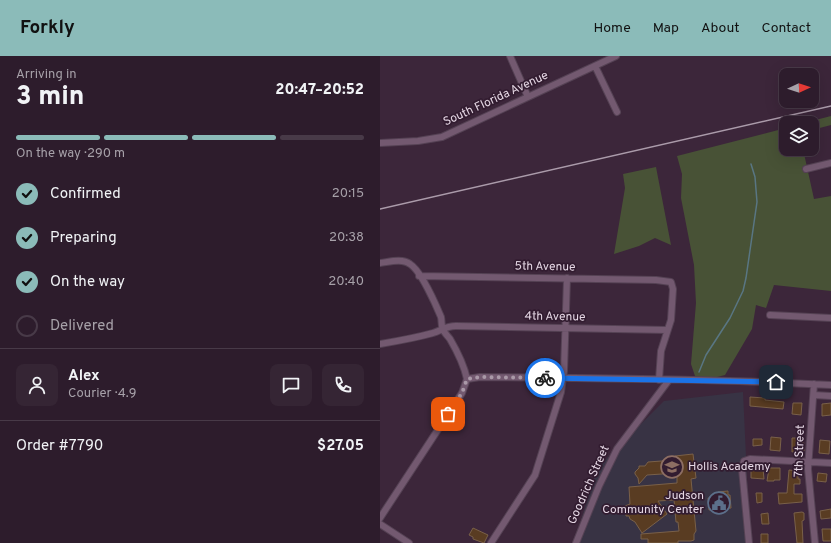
<!DOCTYPE html>
<html lang="en">
<head>
<meta charset="utf-8">
<style>
	:root { --surface:#2d1c2c; --page:#352534; --text:#f1f3f6; --muted:#a7a1a9; --line:#483a48; --accent:#8bbbb9 }
	body { margin:0; font-family:Overpass,sans-serif; background:var(--page); color:var(--text); height:100vh; display:flex; flex-direction:column; font-size:15px; white-space:nowrap }
	* { box-sizing:border-box; margin:0 }
	p { font-size:13px; color:var(--muted) }
	.icon { flex:none; width:22px; height:22px; fill:none; stroke:currentColor; stroke-width:2; stroke-linecap:round; stroke-linejoin:round }
	.map { position:relative; flex:1; overflow:hidden }
	.panel { display:flex; flex-direction:column; background:var(--surface); width:380px }
	.panel>* { flex:none }
	.needle { width:26px; rotate:87deg }
	.tools { position:absolute; left:399px; top:12px; display:grid; gap:8px }
	.tools a { display:grid; place-items:center; width:40px; height:40px; border-radius:8px; background:var(--surface); box-shadow:0 4px 16px #0002,0 0 0 1px var(--line); font-size:20px }
	.pin { position:absolute; display:grid; place-items:center; width:34px; height:34px; color:#fff; margin:-17px; border-radius:8px; box-shadow:0 2px 6px #0006 }
	.courier { position:absolute; display:grid; place-items:center; width:40px; height:40px; margin:-20px; border:3px solid #1a73e8; border-radius:50%; background:#fff; color:#222; box-shadow:0 1px 5px #0007 }
	.summary em { font-style:normal; font-weight:800 }
	.summary div { display:flex; flex-direction:column-reverse }
	.summary { display:flex; align-items:center; justify-content:space-between; height:68px; padding:0 16px }
	h1 { font-size:26px; font-weight:800; line-height:30px }
	.bar { display:grid; grid-template-columns:repeat(4,1fr); gap:6px 4px; align-content:center; height:48px; padding:0 16px }
	.bar i { height:5px; border-radius:3px; background:var(--line) }
	.bar .on { background:var(--accent) }
	.bar p { grid-column:span 4 }
	.line { display:flex; align-items:center; gap:10px; padding:0 16px; border-top:1px solid var(--line) }
	.line div { flex:1 }
	.round { display:grid; place-items:center; flex:none; width:42px; height:42px; border-radius:8px; background:var(--page) }
	ol { padding:0 16px; list-style:none }
	li { display:flex; align-items:center; gap:12px; height:44px }
	li p { margin-inline-start:auto }
	li .icon { padding:4px; border-radius:50%; background:var(--accent); color:#111; stroke-width:4 }
	li:last-child { color:var(--muted) }
	li i { width:22px; height:22px; border:2px solid var(--line); border-radius:50% }
	header { display:flex; align-items:center; gap:24px; box-sizing:border-box; height:56px; padding:0 20px; background:var(--accent); color:#111 }
	header strong { font-size:19px }
	nav { display:flex; gap:22px; margin-inline-start:auto; font-size:14px }
	main { display:flex; flex:1; min-height:0 }
	.map>svg:first-child { display:block }
	.education { fill:#383344 }
	.green { fill:#485236 }
	.lines { fill:none; stroke-linecap:round; stroke-linejoin:round }
	.stream { stroke:#597683; stroke-width:1.5 }
	.building { fill:#593c22; stroke:#796049 }
	.minor-casing { stroke:#554254; stroke-width:8 }
	.minor { stroke:#735970; stroke-width:6 }
	.rail { stroke:#ab9baa; stroke-width:1.5 }
	.done { stroke:#aa99a8; stroke-width:4; stroke-dasharray:0 7.2 }
	.route { stroke:#1a73e8; stroke-width:5 }
	.labels { text-anchor:middle; dominant-baseline:central; stroke-width:3.5; stroke-linejoin:round; paint-order:stroke }
	.street-label { font-size:12px; fill:#e5d7e4; stroke:#321c30 }
	.poi-label { font-size:12px; fill:#e5d7e4; stroke:#321c30; text-anchor:start }
</style>
</head>
<body>
<header>
<strong>Forkly</strong>
<nav><a>Home</a><a>Map</a><a>About</a><a>Contact</a></nav>
</header>
<main>
<section class="panel">
<div class="summary"><div><h1>3 min</h1><p>Arriving in</p></div><em>20:47–20:52</em></div>
<div class="bar"><i class="on"></i><i class="on"></i><i class="on"></i><i></i><p>On the way · 290 m</p></div>
<ol>
<li><svg class="icon" aria-label="check" viewBox="0 0 24 24"><path d="M5 12l5 5 9-10"/></svg>Confirmed<p>20:15</p></li>
<li><svg class="icon" aria-label="check" viewBox="0 0 24 24"><path d="M5 12l5 5 9-10"/></svg>Preparing<p>20:38</p></li>
<li><svg class="icon" aria-label="check" viewBox="0 0 24 24"><path d="M5 12l5 5 9-10"/></svg>On the way<p>20:40</p></li>
<li><i></i>Delivered</li>
</ol>
<div class="line" style="height:72px"><a class="round"><svg class="icon" aria-label="person" viewBox="0 0 24 24"><circle cx="12" cy="8" r="4"/><path d="M4 21q1-7 8-7t8 7"/></svg></a><div><b>Alex</b><p>Courier · 4.9</p></div><a class="round"><svg class="icon" aria-label="chat" viewBox="0 0 24 24"><path d="M4 5h16v11H9l-5 4z"/></svg></a><a class="round"><svg class="icon" aria-label="phone" viewBox="0 0 24 24"><path d="M5 4h4l2 5-3 2q2 4 5 5l2-3 5 2v4C11 20 4 13 5 4z"/></svg></a></div>
<div class="line" style="height:52px"><div>Order #7790</div><b>$27.05</b></div>
</section>
<div class="map">
<svg width="451" height="487" viewBox="0 0 451 487">
	<rect width="100%" height="100%" fill="#3c263a"/>
	<path class="education" d="M363 336 370 487H194L217 412 284 345Z"/>
	<path class="green" d="M451 60V69L432 74V67H424Z
		M406 72V93H423L434 143 451 140V235L394 229 386 252 376 249 372 273 345 319 317 326 311 308 316 247 314 209 301 142 302 118 297 100Z
		M276 111 291 189 275 182 259 190 234 198 245 132 243 118Z"/>
	<g class="lines">
		<path class="stream" d="M319 316 326 299 350 262 363 235 366 222 377 146 375 121 371 108"/>
	</g>
	<path class="building" d="M370 341 385 342V344L404 346 403 353 370 350Z
		M413 347H422L421 359 412 358Z
		M451 347V359L442 360V348Z
		M391 381 401 382 400 395 390 394Z
		M412 382H421L420 386 424 387V395L412 396Z
		M373 383H382V389L373 390Z
		M440 384 450 385 449 398 439 397Z
		M313 398 316 422 311 423 316 475 314 478V484L311 485H298V487H268V483H261V478L299 475 298 466H296L294 444 278 445 287 458 262 477 255 466 250 463 249 460H246L245 450 250 448 249 431 297 427V417L267 419 259 428 258 422 255 418V416L259 412V410H265L268 406 295 404V400Z
		M371 412 383 413 384 423 371 422Z
		M389 412H400V424H394V425H387Z
		M409 414 418 415V423H420V428H414V438H422V446L399 448 398 437H407Z
		M438 417 447 418 446 426 437 425Z
		M348 435V439H350L351 452 329 454 328 442 338 441V436Z
		M376 437H382V446L377 447Z
		M451 453V462L441 463 440 455Z
		M422 456 424 457V464L422 465 423 487H417L414 457Z
		M388 457 389 468H382L381 458Z
		M93 472 108 479 104 487 93 483V481L89 479Z
		M442 473H451V485H443Z
		M381 478H388V487H381Z"/>
	<g class="lines">
		<g class="minor-casing">
			<path id="minor" d="M130 0 148 41
				M215 10 237 56
				M0 87 38 85 62 81 236 0
				M426 113 451 107
				M0 207C9 206 22 202 30 208 41 215 56 249 61 261 62 265 61 270 63 273 64 277 68 280 70 283 77 295 84 309 87 323
				M39 220 276 224 291 226 293 233 291 264 281 295 279 324
				M390 259 451 262
				M0 288C18 285 35 282 53 277 62 274 66 270 76 270L287 274
				M87 323 100 321C217 322 334 323 451 329
				M434 328 428 413 435 487
				M434 339 451 340
				M0 462 82 337 87 323
				M0 468 29 487
				M111 487 155 419 181 336 184 315 187 222
				M196 487 219 430 237 393 289 324
				M369 487 362 413 364 405 370 403 451 407"/>
		</g>
		<use href="#minor" class="minor"/>
		<path class="rail" d="M0 153 451 50"/>
	</g>
	<g class="lines">
		<path class="done" d="M68 358 82 337 87 323 100 321 165 322"/>
		<path class="route" d="M165 322 396 326"/>
	</g>
	<defs>
		<g id="school-ring" transform="scale(1.15)"><circle r="9.5" fill="#321c30" stroke="#8d6e63" stroke-width="1.5"/><path d="M0-5L7-2L0 1L-7-2ZM-4 1L0 2.5L4 1V4Q0 6-4 4Z" fill="#8d6e63"/></g>
		<g id="civic-ring" transform="scale(1.15)"><circle r="9.5" fill="#321c30" stroke="#5c6f8a" stroke-width="1.5"/><path d="M-.6-6.5H3V-4.5H.6V-3L4-1V1h2V6H-6V1h2V-1L-.6-3ZM-1.2 2.5V6h2.4V2.5Z" fill="#5c6f8a"/></g>
	</defs>
	<g fill-rule="evenodd">
		<use href="#school-ring" x="292" y="411"/>
		<use href="#civic-ring" x="339" y="447"/>
	</g>
	<g class="labels">
		<g class="street-label">
			<text transform="translate(116 43) rotate(-25)">South Florida Avenue</text>
			<text transform="translate(165 211) rotate(1)">5th Avenue</text>
			<text transform="translate(175 261) rotate(1)">4th Avenue</text>
			<text transform="translate(420 395) rotate(-88)">7th Street</text>
			<text transform="translate(209 429) rotate(-66)">Goodrich Street</text>
		</g>
		<g class="poi-label">
			<text x="308" y="411">Hollis Academy</text>
			<text x="324" y="440" text-anchor="end">Judson<tspan x="324" dy="14">Community Center</tspan></text>
		</g>
	</g>
</svg>
<div class="tools">
<a><svg class="needle" viewBox="-14 -14 28 28"><path d="M0-13l5 13h-10z" fill="#e53935"/><path d="M0 13l5-13h-10z" fill="#a7a1a9"/></svg></a>
<a><svg class="icon" aria-label="layers" viewBox="0 0 24 24"><path d="M12 4l9 5-9 5-9-5zM3 14l9 5 9-5"/></svg></a>
</div>
<div class="pin" style="left:68px;top:358px;background:#ea580c"><svg class="icon" aria-label="bag" viewBox="0 0 24 24"><path d="M5 8h14l-1 12H6zM9 8a3 3 0 0 1 6 0"/></svg></div>
<div class="pin" style="left:396px;top:326px;background:#1f2937"><svg class="icon" aria-label="home" viewBox="0 0 24 24"><path d="M3 11l9-7 9 7M6 9v11h12V9"/></svg></div>
<div class="courier" style="left:165px;top:322px"><svg class="icon" aria-label="bike" viewBox="0 0 24 24"><circle cx="6" cy="16" r="4"/><circle cx="18" cy="16" r="4"/><path d="M6 16l4-8h5l3 8M10 8l3 8H6M13 5h3"/></svg></div>
</div>
</main>
</body>
</html>
